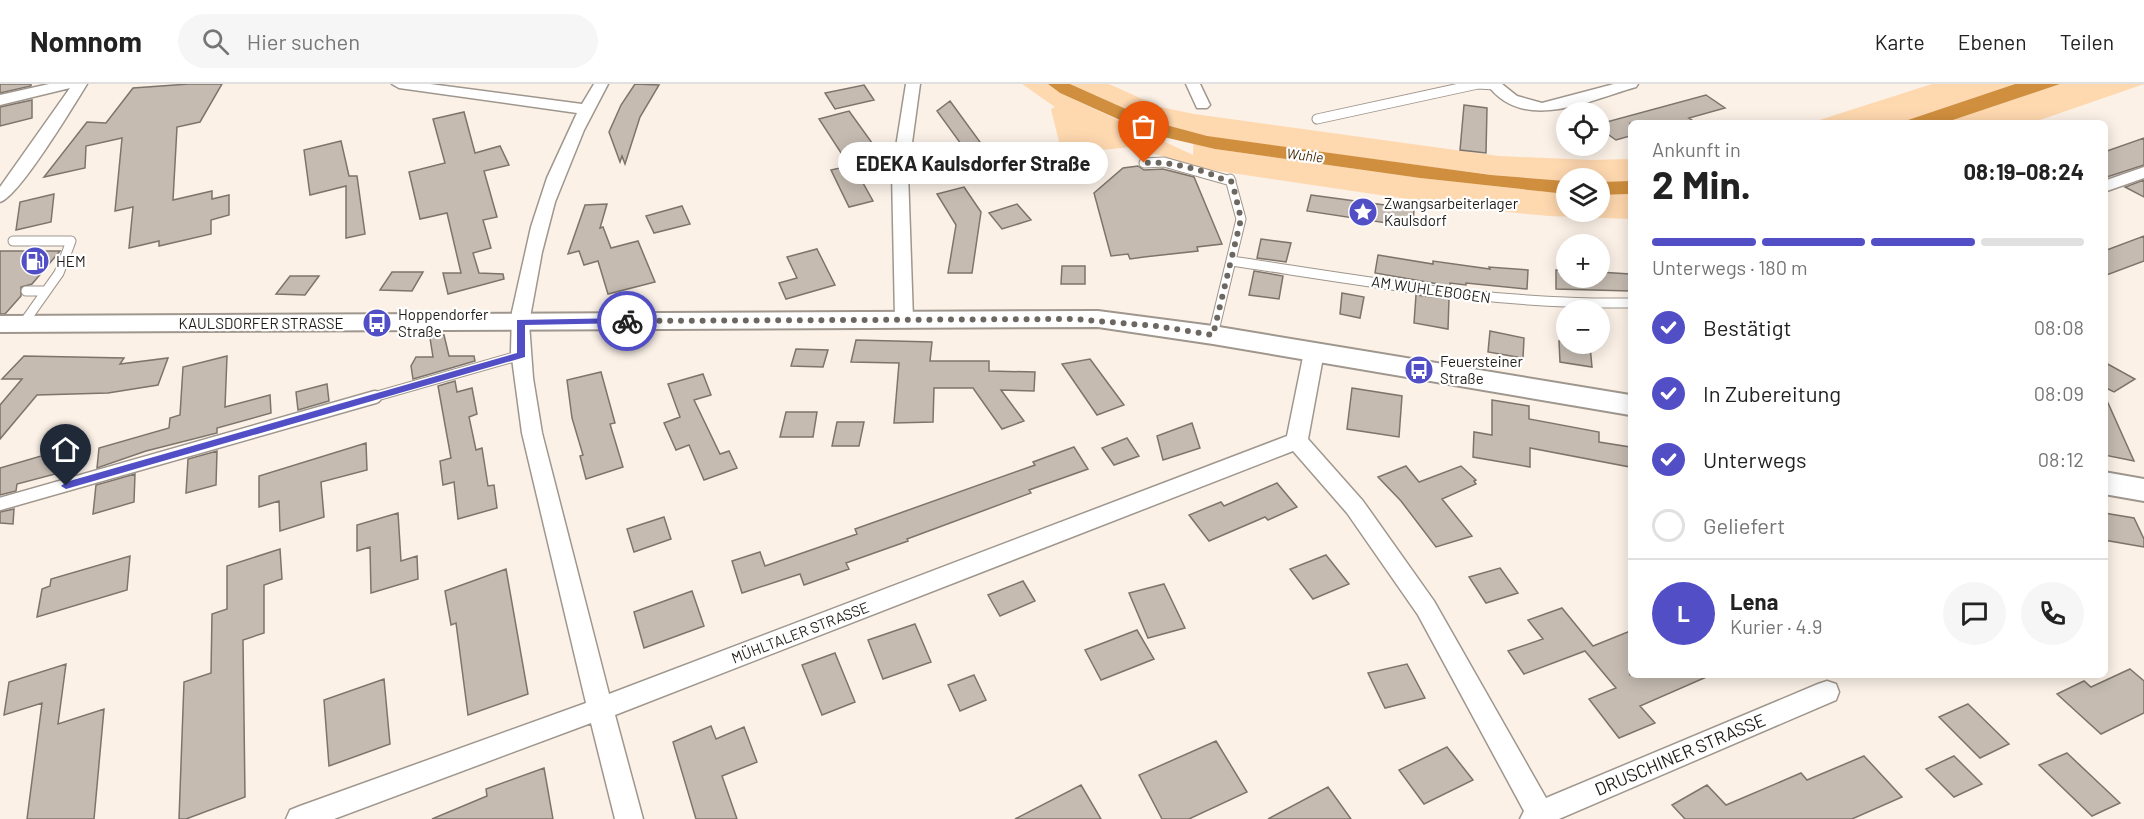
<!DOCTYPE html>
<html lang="de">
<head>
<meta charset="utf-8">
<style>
	:root { --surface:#fff; --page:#f6f6f6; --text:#222; --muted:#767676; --line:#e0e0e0; --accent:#524fc6 }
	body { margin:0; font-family:Barlow,sans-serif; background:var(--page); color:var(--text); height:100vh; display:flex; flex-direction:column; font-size:22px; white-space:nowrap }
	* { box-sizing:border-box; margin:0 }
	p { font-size:20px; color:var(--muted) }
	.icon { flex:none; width:33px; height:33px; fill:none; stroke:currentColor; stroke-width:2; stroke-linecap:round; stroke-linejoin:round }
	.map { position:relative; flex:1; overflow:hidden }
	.details { position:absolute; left:1628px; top:36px; width:480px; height:558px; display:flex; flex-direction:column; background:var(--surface); border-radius:9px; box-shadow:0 3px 15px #0003 }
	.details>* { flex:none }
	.controls { position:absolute; left:1556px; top:18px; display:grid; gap:12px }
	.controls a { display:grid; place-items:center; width:54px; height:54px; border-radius:50%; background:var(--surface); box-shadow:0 3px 15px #0003; font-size:30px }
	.pin { position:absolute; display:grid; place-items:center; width:51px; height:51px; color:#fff; margin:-62px -26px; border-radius:50% 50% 50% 0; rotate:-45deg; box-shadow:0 0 6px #0007 }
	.pin .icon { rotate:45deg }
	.courier { position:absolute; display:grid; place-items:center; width:60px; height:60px; margin:-30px; border:4px solid #524fc6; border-radius:50%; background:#fff; color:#222; box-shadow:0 2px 8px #0007 }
	.bubble { position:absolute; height:42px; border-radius:21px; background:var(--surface); box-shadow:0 3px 15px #0003; font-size:20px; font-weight:700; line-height:42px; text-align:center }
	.overview em { font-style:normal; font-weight:700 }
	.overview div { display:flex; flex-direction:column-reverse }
	.overview { display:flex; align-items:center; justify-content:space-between; height:102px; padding:0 24px }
	h1 { font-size:39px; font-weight:700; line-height:45px }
	.bar { display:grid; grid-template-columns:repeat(4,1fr); gap:9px 6px; align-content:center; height:72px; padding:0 24px }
	.bar i { height:8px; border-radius:4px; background:var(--line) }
	.bar .on { background:var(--accent) }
	.bar p { grid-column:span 4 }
	.line { display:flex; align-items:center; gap:15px; padding:0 24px; border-top:2px solid var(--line) }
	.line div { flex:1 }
	.round { display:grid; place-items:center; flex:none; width:63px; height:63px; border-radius:32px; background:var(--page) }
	ol { padding:0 24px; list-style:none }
	li { display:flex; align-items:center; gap:18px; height:66px }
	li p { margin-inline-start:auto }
	li .icon { padding:6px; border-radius:50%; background:var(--accent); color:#fff; stroke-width:4 }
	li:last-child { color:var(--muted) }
	li i { width:33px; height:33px; border:3px solid var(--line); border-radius:50% }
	header { display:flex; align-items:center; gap:36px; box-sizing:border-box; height:84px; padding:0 30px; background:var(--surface); border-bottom:2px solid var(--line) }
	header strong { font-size:28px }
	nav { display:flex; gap:33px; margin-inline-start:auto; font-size:21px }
	.search { width:420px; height:54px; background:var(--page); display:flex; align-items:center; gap:15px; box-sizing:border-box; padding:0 21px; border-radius:33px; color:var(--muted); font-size:22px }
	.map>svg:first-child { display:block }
	.green { fill:#fed8af }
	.water { fill:#d08f3e }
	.building { fill:#c5bbb1; stroke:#7d746b; stroke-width:1.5 }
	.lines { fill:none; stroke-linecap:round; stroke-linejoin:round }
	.lane-far1-casing { stroke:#9f968d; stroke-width:11 }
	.lane-casing { stroke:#9f968d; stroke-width:15 }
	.street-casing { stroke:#9f968d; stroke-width:3 }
	.secondary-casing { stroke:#9f968d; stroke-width:4 }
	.lane-far1 { stroke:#fff; stroke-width:9 }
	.lane { stroke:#fff; stroke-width:12 }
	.street { fill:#fff; fill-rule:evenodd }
	.secondary { fill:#fff; fill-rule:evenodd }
	.route { fill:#524fc6 }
	.done { stroke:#6d6761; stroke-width:6; stroke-dasharray:0 10.8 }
	.labels { text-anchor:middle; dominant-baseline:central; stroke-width:4.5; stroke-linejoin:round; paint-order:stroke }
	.far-water-label { font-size:14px; font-style:italic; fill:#472c09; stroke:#fff }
	.poi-label { font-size:15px; fill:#201d19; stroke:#fff; text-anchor:start }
	.street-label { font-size:15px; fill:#201d19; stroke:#fff }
	.near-street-label { font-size:18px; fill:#201d19; stroke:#fff }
</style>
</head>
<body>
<header>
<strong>Nomnom</strong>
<div class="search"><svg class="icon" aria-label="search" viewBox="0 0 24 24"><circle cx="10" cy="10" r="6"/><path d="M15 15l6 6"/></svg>Hier suchen</div>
<nav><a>Karte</a><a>Ebenen</a><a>Teilen</a></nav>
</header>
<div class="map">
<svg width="2144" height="735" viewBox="0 0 2144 735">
	<rect width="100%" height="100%" fill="#fbf1e7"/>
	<path class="green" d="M1022 0H1048L1060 9 1193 71 1194 49 1155 38 1070 0H1109L1160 23 1194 30 1499 72 1591 76 1630 75V97L1599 98V94H1566V97L1492 91 1207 53 1215 65 1420 94 1566 110V128H1599V111L1630 110V135L1549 132 1475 125 1205 85 1131 63 1062 70 1051 25 1055 23Z
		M1932 0H2015L1899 39H1810Z
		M2060 0H2144L2031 39H1944Z"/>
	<path class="water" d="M1048 0H1070L1155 38 1207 52 1491 91 1566 97V110L1420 94 1215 65 1151 50 1060 9Z
		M2015 0H2060L1944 39H1899Z
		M1630 97V110L1599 111V98Z"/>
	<path class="building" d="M0 0H31V2L0 9Z
		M189 0H222L200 38 177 43 173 116 212 107V115L229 111V131L211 136V150L159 162V157L129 164 133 123 115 127 122 54 86 62 85 84 44 93 87 38 106 39 133 4Z
		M635 0 659 1 640 33 625 80 622 72 620 78 609 48 621 21Z
		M864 1 874 16 835 25 825 9Z
		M1706 11 1725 24 1689 34 1696 39H1630V52L1616 56 1599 44V40Z
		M32 16V34L0 42V23Z
		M950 17 999 84 982 89 937 27Z
		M1464 21 1487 24 1486 69 1460 66Z
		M849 27 875 63 843 72 819 35Z
		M464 28 475 69 500 62 509 81 484 87 497 133 483 136 491 164 473 169 479 189 503 190 504 195 448 210 443 189H461L447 129 420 135 409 88 445 79 433 35Z
		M2144 54V81L2107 93 2104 92V68Z
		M341 57 349 92H357L365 150 346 154V102L310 111 304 66Z
		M853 81 873 117 849 123 831 86Z
		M1138 82 1144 86 1163 85 1194 93 1222 160 1197 163 1198 167 1144 173 1130 175 1128 170 1111 172 1094 109 1123 84Z
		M2144 96V113L2125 103Z
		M964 103 981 128 972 189H948L956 141 937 110Z
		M54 110 51 138 16 146 20 118Z
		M1311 111 1414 125 1413 143 1307 127Z
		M607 120 600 144 603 143 611 164 638 157 655 198 608 210 598 177 584 181 579 167 568 170 585 121Z
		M1017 120 1031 136 1002 145 989 129Z
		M682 122 690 140 654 149 646 132Z
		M2144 152V177L2104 192V167Z
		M1261 155 1291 159 1286 178 1257 174Z
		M817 165 835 201 786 215 779 199 797 194 787 173Z
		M0 167H60L32 200 21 203V212L5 230H0Z
		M1378 171 1433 180V177L1490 185 1489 183 1528 186 1527 205 1466 199V201L1450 199V202L1375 189Z
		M1062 182H1085V200H1061Z
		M1556 186 1566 187V194H1599V188L1630 190V207L1556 205Z
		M1254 187 1283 192 1279 215 1249 211Z
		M392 188H423L412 207 380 206Z
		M290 192H319L305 211 276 210Z
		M1342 209 1364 213 1360 234 1340 230Z
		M1416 211 1449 215 1448 245 1414 239Z
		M1490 247 1524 254 1523 274 1488 268Z
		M444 251 449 272H474L475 277 413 295 411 282 416 273H433L430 254Z
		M856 256 932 258 930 277H989V287L1035 288 1034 307 1001 306 1024 337 1002 345 973 304H934L933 338 894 339 899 279 851 278Z
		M1559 257 1590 262 1592 283 1560 278Z
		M796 265 828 266 823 283 791 282Z
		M24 272 124 274 120 280 168 274 158 301 108 309 37 311 0 355V321L22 295H2Z
		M227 272 225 323 270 311 271 329 217 344V349L146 367 97 384 99 364 169 344 170 334 180 331 183 283Z
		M1090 275 1124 321 1097 331 1062 280Z
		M2104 278 2135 295 2114 308 2104 303Z
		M601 288 615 339 610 340 623 383 586 395 580 372 583 371 572 334 567 296Z
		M703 290 711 311 694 316 720 370 729 367 737 384 704 396 689 361 676 366 664 339 680 333 668 300Z
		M455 297 457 308 472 304 477 330 469 333 476 366 482 364 488 402 494 401 497 424 458 435 454 398 443 401 440 377 451 374 438 302Z
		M327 300 329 317 298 326 296 308Z
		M1352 304 1402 312 1399 353 1347 345Z
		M2104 310 2134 377 2104 371Z
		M1492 316 1529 322V335L1599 348V358L1630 363V383L1530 364V383L1473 373 1474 348 1492 351Z
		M786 328H817L813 353H780Z
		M837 338H864L859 362H832Z
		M1192 339 1200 364 1163 376 1157 352Z
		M1127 354 1139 372 1114 381 1102 364Z
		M366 359 367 386 321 398 324 433 280 447 279 417 259 423V392Z
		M82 360 78 384 17 400 16 407 0 411V384Z
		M1074 363 1088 385 1029 406 1031 409 907 455 908 457 846 479 849 485 804 501 800 490 742 509 732 477 760 468 765 482 857 450 855 445 1035 381 1033 378Z
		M217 367 216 401 186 409 188 375Z
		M1406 382 1419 398 1461 382 1476 396 1474 397 1476 400 1442 415 1472 452 1436 463 1401 417 1378 393Z
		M135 390 134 418 93 430 96 401Z
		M1277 399 1297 423 1268 436 1265 433 1209 457 1189 431 1221 418 1224 422Z
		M14 425 13 440 0 439V428Z
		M398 429 401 477 417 472 418 495 371 509 370 463 357 467V441Z
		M2104 429 2134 434 2144 455V463L2104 456Z
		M664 433 671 455 634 468 627 445Z
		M280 465 282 495 264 501V549L243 556 245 713 186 735H179L184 598 211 589 212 530 227 525V482Z
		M1326 471 1349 500 1313 515 1290 485Z
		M130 472 127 506 37 533 42 505 50 502 51 495Z
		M1500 484 1518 509 1486 519 1469 493Z
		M506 485 528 610 468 631 456 539 451 541 445 507Z
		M1023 497 1035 517 1000 532 988 511Z
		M1164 500 1185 544 1148 554 1129 509Z
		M692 507 704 542 644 564 634 528Z
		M1562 524 1593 562 1630 547V591H1711L1640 622 1655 639 1619 654 1589 615 1616 604 1585 567 1524 590 1508 567 1543 555 1528 536Z
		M915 540 931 578 883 595 868 556Z
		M1137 546 1154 575 1101 596 1085 566Z
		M835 569 855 618 822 631 802 581Z
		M66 580 58 640 104 625 94 735H27L42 619 4 631 9 598Z
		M1407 580 1425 614 1385 624 1368 589Z
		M2130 585 2144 597V629L2101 650 2057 610 2084 597 2091 603Z
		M974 591 986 616 960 627 948 601Z
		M384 595 390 660 329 682 324 616Z
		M1968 620 2009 660 1980 674 1939 633Z
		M711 642 716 655 744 643 757 678 722 692 737 735H696L673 658Z
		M1216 657 1247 708 1189 735H1162L1139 691Z
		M1447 663 1473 696 1424 720 1399 686Z
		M2067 669 2120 719 2092 732 2039 681Z
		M1864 672 1902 713 1852 735H1685L1672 721 1707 701 1726 721 1801 689 1807 696Z
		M1954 672 1982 700 1954 713 1926 685Z
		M544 684 553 735H432L487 712 486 705Z
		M1081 701 1101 735H1015Z
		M1328 703 1351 735H1268Z"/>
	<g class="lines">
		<g class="lane-far1-casing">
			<path id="lane-far1" d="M1317 35 1478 0 1495 1
				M1144 79 1164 78 1231 97
				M13 157H71L59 189 23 240
				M1232 177C1365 197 1495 221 1630 219
				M26 207H46
				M1213 251 1241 135 1230 95
				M370 314 521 271"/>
		</g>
		<g class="lane-casing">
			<path id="lane" d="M0 420 375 313"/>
		</g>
		<g class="street-casing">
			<path id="street" d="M49 0H87C74 21 19 113 0 118V103L70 4 0 21V11Z
				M392 0H430L582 20 594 0H608L584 46 555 118 542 168 529 239 533 294 542 349 609 610 1287 352 1304 268 1307 263H1321L1324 268 1308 355 1363 417 1434 517 1546 714 1818 600 1827 597 1836 600 1839 608 1836 616 1559 735H1520L1524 727 1418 531 1347 429 1293 367 615 631 643 735H615L591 639 334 735H286L290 726 300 722 586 619 522 349 511 267 512 228 531 143 547 94 577 29 399 4Z
				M906 0H920L908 88 913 235 911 239H897L895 235 892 88Z
				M1186 0H1200L1210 21 1207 24H1197Z
				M1487 0H1502L1517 12 1542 19 1614 0H1638L1636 3C1590 16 1522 50 1487 0Z
				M2144 83V94L2104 108V97Z"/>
		</g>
		<g class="secondary-casing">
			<path id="secondary" d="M1098 227 1213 242 1630 311V331L1213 260 1098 243 0 248V232Z
				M2104 388 2144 395V417L2104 410Z"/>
		</g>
		<use href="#lane-far1" class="lane-far1"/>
		<use href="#lane" class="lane"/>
		<use href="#street" class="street"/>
		<use href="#secondary" class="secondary"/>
	</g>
	<path class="route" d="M627 234 631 237 630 239 525 241V273L66 405 61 402 66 398 517 269V236Z"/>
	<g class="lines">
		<path class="done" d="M627 237 1074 235 1156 242 1213 251 1241 135 1233 101 1231 97C1219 95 1215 91 1205 88 1185 82 1165 77 1144 79"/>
	</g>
	<defs>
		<g id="sight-disc" transform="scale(1.5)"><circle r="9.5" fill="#524fc6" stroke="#fff"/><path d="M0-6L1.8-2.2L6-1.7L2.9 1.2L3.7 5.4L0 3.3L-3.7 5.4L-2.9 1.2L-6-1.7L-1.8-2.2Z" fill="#fff"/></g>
		<g id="fuel-disc" transform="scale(1.5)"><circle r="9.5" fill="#524fc6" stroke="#fff"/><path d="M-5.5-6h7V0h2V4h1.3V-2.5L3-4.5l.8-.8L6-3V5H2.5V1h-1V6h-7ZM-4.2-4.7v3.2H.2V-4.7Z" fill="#fff"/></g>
		<g id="bus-disc" transform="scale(1.5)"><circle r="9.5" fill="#524fc6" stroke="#fff"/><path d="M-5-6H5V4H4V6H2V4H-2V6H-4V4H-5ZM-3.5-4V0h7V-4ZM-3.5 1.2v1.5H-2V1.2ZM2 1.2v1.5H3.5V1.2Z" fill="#fff"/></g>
	</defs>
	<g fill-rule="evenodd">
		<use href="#sight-disc" x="1363" y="128"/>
		<use href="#fuel-disc" x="35" y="177"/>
		<use href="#bus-disc" x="377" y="239"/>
		<use href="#bus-disc" x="1419" y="286"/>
	</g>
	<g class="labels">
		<g class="far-water-label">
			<text transform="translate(1305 71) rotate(7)">Wuhle</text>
		</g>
		<g class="poi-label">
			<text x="1384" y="119">Zwangsarbeiterlager<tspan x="1384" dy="17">Kaulsdorf</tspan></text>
			<text x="56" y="177">HEM</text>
			<text x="398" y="230">Hoppendorfer<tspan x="398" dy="17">Straße</tspan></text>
			<text x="1440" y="277">Feuersteiner<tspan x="1440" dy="17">Straße</tspan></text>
		</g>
		<g class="street-label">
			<text transform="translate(1431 205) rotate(8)">AM WUHLEBOGEN</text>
			<text x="261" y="239">KAULSDORFER STRASSE</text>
			<text transform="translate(800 548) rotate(-21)">MÜHLTALER STRASSE</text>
		</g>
		<g class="near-street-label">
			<text transform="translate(1680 670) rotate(-23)">DRUSCHINER STRASSE</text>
		</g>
	</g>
</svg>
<div class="controls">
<a><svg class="icon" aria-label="locate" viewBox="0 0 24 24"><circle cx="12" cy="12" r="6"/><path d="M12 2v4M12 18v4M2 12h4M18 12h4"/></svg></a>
<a><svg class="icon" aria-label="layers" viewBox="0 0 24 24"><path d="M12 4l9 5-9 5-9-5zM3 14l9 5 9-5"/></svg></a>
<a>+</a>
<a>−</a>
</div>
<div class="pin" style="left:1144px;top:79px;background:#ea580c"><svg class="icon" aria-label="bag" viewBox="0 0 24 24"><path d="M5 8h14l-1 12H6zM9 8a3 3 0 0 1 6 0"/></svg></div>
<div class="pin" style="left:66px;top:402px;background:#1f2937"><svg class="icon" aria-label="home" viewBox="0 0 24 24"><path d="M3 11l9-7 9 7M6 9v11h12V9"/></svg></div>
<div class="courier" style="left:627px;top:237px"><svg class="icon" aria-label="bike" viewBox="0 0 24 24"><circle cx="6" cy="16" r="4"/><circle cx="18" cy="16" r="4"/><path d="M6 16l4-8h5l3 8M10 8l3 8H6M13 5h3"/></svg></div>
<div class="bubble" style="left:838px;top:58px;width:270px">EDEKA Kaulsdorfer Straße</div>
<section class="details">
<div class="overview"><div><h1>2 Min.</h1><p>Ankunft in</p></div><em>08:19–08:24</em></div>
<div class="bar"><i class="on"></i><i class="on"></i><i class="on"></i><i></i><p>Unterwegs · 180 m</p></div>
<ol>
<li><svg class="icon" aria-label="check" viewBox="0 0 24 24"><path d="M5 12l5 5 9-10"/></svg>Bestätigt<p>08:08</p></li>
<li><svg class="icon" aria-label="check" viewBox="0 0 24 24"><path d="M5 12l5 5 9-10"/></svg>In Zubereitung<p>08:09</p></li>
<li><svg class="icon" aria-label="check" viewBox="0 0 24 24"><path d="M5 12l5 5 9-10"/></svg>Unterwegs<p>08:12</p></li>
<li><i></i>Geliefert</li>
</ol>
<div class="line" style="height:108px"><b class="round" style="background:var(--accent);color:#fff">L</b><div><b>Lena</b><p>Kurier · 4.9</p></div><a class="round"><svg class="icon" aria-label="chat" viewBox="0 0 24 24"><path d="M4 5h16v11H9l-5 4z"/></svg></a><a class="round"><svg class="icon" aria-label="phone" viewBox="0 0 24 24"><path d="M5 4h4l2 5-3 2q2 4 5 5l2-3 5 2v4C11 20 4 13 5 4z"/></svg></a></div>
</section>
</div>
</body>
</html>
